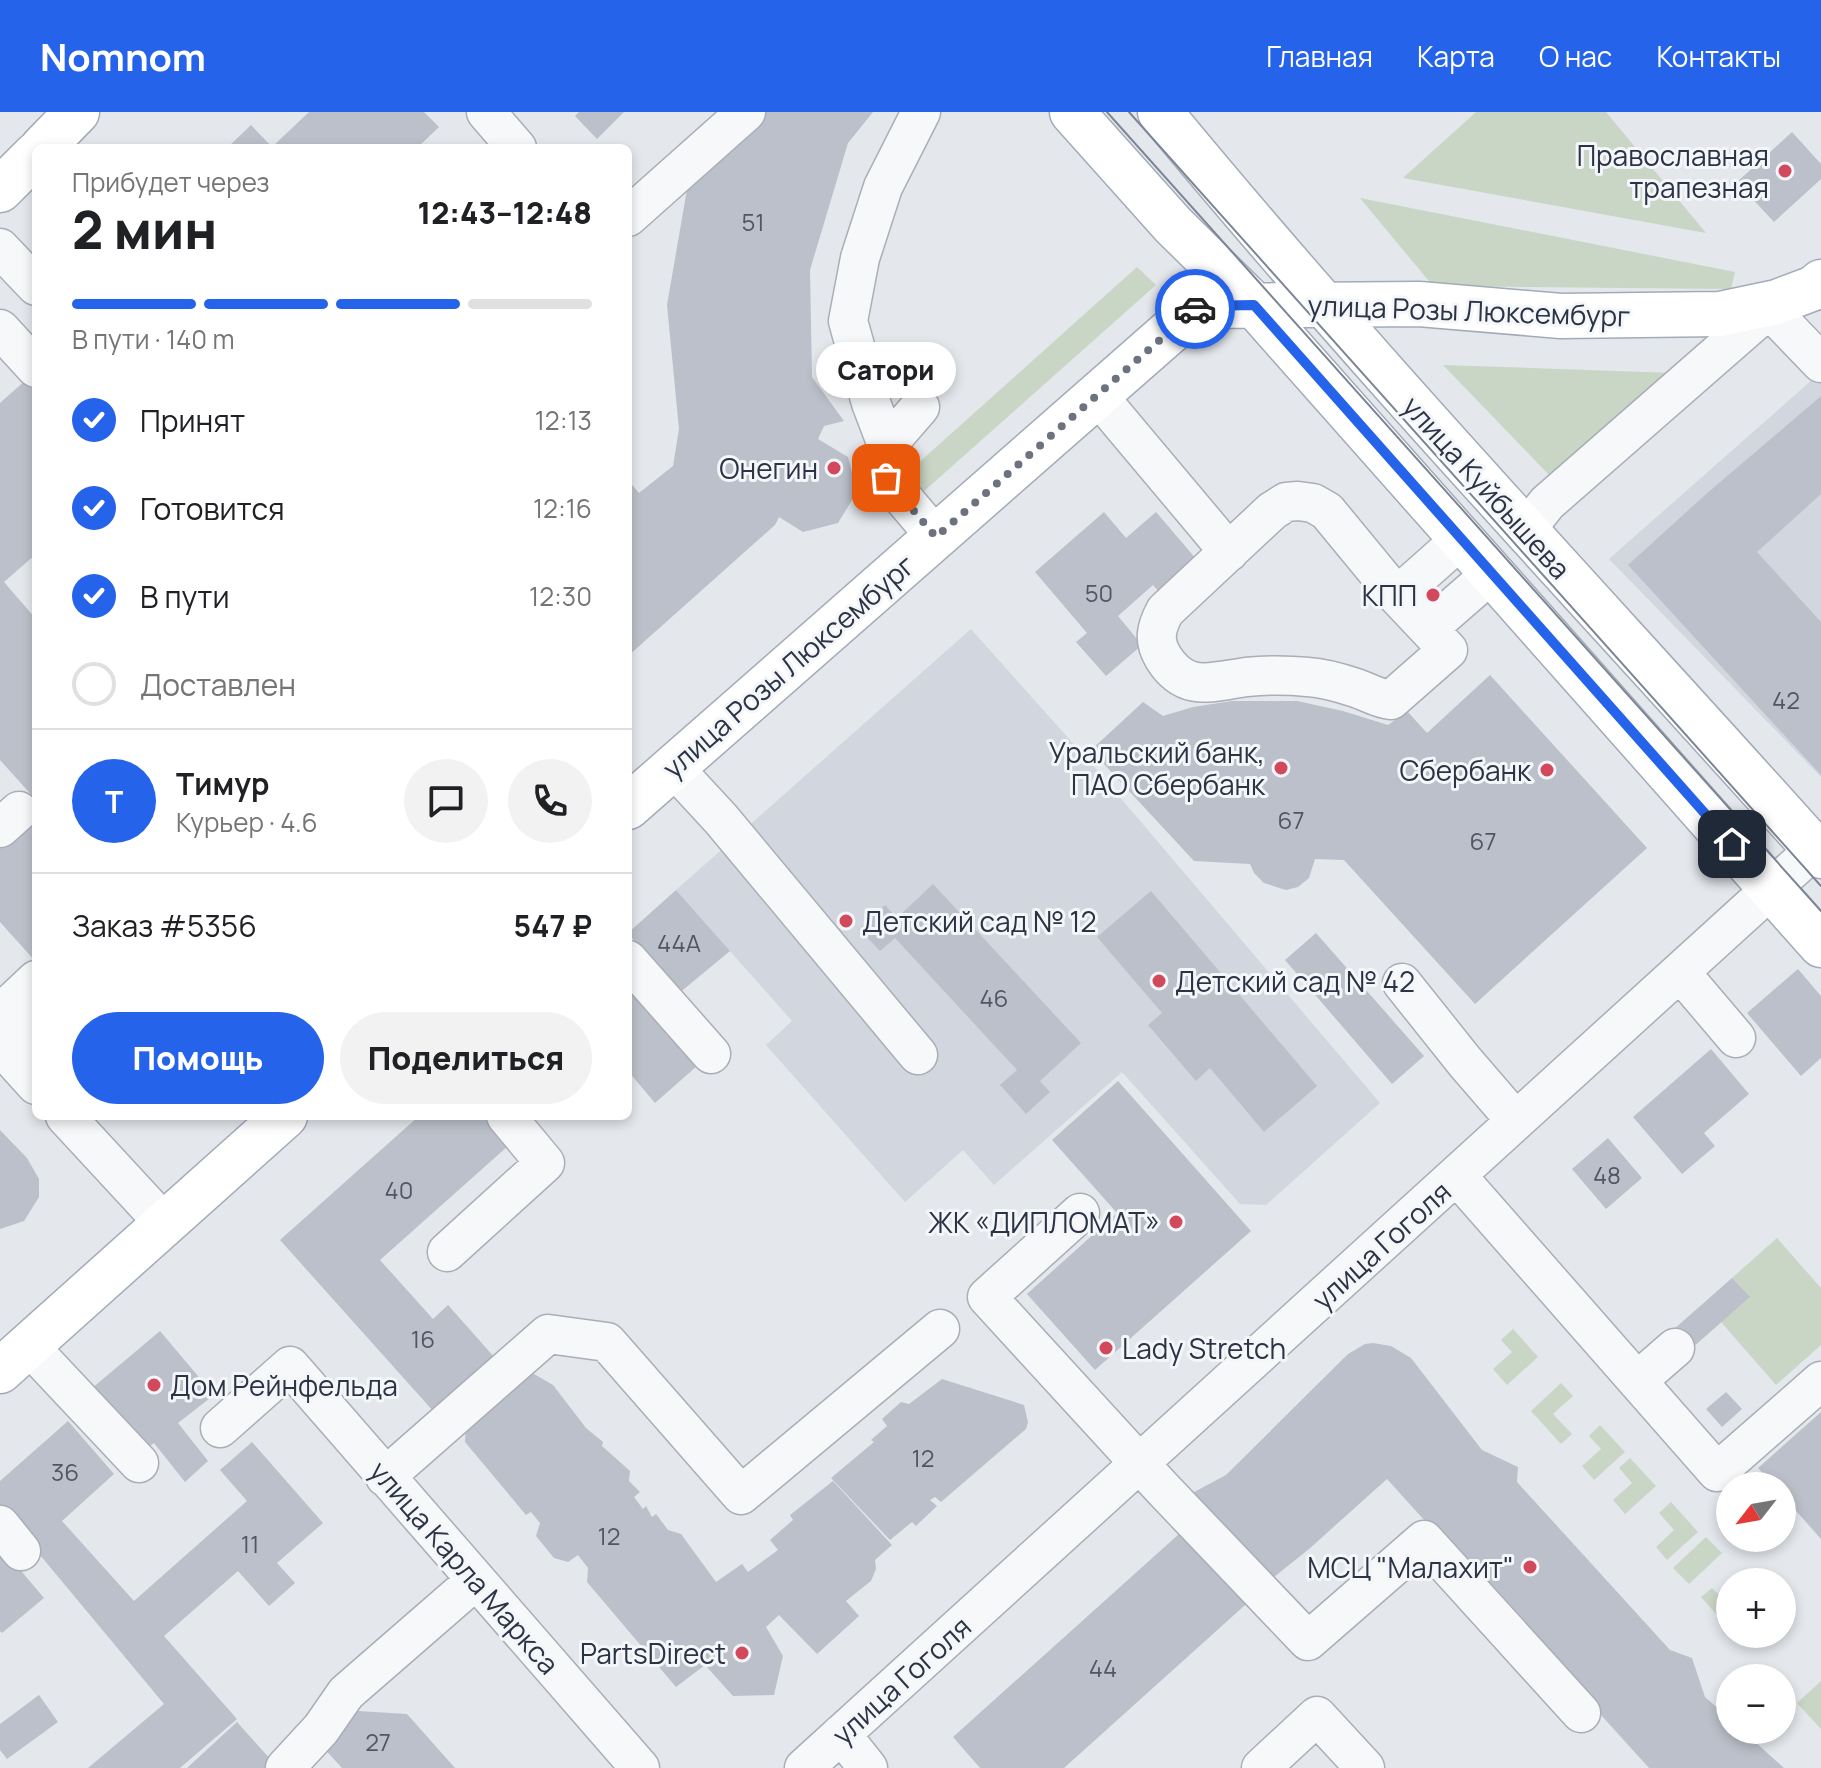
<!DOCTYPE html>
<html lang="ru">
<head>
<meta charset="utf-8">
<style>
	:root { --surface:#fff; --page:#f2f2f2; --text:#202124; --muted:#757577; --line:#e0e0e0; --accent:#2563eb }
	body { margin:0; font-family:Manrope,sans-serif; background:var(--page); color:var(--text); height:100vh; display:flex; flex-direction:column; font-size:30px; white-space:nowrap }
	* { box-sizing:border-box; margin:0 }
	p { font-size:26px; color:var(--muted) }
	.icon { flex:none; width:44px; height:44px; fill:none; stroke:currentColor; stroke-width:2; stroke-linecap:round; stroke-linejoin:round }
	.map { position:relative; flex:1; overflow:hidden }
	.panel { position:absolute; left:32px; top:32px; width:600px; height:976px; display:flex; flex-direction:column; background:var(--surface); border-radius:12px; box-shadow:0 4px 12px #0003 }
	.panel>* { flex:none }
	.needle { width:52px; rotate:239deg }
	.buttons { position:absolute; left:1716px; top:1360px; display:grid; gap:16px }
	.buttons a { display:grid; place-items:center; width:80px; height:80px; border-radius:50%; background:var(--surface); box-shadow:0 4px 12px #0003; font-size:40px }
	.pin { position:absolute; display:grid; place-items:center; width:68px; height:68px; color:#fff; margin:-34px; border-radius:16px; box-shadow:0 4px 12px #0006 }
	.courier { position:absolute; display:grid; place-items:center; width:80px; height:80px; margin:-40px; border:6px solid #2563eb; border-radius:50%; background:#fff; color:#222; box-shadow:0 2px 10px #0007 }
	.bubble { position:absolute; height:56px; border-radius:28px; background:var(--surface); box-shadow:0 4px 12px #0003; font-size:26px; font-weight:800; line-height:56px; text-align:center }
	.summary em { font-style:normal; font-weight:800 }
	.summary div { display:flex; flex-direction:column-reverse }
	.summary { display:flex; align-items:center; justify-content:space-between; height:136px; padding:0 40px }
	h1 { font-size:52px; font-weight:800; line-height:60px }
	.bar { display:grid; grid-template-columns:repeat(4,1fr); gap:12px 8px; align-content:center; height:96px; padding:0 40px }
	.bar i { height:10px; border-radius:6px; background:var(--line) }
	.bar .current { background:var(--accent) }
	.bar p { grid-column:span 4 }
	.line { display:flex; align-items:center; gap:20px; padding:0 40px; border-top:2px solid var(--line) }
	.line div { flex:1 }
	.round { display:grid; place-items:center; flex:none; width:84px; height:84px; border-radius:42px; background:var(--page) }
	ol { padding:0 40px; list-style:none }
	li { display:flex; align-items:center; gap:24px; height:88px }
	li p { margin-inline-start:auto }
	li .icon { padding:8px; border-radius:50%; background:var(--accent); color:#fff; stroke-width:4 }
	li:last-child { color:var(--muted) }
	li i { width:44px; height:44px; border:4px solid var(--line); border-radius:50% }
	.button { display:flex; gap:16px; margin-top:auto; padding:16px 40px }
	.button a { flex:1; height:92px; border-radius:48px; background:var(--accent); color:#fff; font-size:32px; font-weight:800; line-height:92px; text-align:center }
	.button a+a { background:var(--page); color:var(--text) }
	header { display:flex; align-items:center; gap:48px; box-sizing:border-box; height:112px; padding:0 40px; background:var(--accent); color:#fff }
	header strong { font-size:38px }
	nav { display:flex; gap:44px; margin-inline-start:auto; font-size:28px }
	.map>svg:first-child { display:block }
	.built { fill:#d2d6de }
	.green { fill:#c9d6c5 }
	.building { fill:#bbc0ca }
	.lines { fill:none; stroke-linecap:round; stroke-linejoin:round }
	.minor-casing { stroke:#a9aeb7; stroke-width:41 }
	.major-casing { stroke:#a3abb8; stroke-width:47 }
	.minor { stroke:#f7f8fa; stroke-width:38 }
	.major { stroke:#fff; stroke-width:44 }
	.tram { stroke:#7d8696; stroke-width:2 }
	.done { stroke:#6c737f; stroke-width:8; stroke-dasharray:0 14.4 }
	.route { stroke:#2563eb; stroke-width:10 }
	.poi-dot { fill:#d1495b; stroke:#f4f6f9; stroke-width:3 }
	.labels { text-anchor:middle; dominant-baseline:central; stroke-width:6; stroke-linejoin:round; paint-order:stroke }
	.number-label { font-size:24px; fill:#4f5766 }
	.poi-label { font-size:28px; fill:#2b3445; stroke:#f4f6f9; text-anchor:end }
	.street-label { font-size:28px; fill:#2b3445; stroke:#f4f6f9 }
</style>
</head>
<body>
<header>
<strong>Nomnom</strong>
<nav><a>Главная</a><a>Карта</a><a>О нас</a><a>Контакты</a></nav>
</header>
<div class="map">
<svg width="1821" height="1656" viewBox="0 0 1821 1656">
	<rect width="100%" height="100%" fill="#e4e7ec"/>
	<path class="built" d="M1821 260V665L1609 447Z
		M971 517 1096 657 1380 991 1266 1093 1240 1092 1122 960 994 1073 963 1038 905 1090 766 933 792 909 676 778Z"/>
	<path class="green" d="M1476 0H1606L1706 121 1403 66Z
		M1360 86 1735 160 1731 177 1433 174Z
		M1137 155 1156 173 922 381 906 362Z
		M1443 253 1674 261 1550 364Z
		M1777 1126 1821 1176V1233L1776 1273 1721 1210 1749 1186 1732 1166Z
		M1513 1217 1538 1245 1507 1273 1493 1257 1512 1240 1501 1228Z
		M1561 1271 1573 1284 1553 1302 1572 1322 1561 1332 1531 1299Z
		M1600 1313 1625 1340 1594 1368 1582 1354 1601 1337 1589 1324Z
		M1630 1346 1656 1374 1625 1402 1613 1388 1632 1371 1619 1356Z
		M1671 1390 1698 1420 1667 1448 1656 1435 1674 1418 1659 1401Z
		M1706 1425 1722 1441 1689 1472 1673 1456Z
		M1712 1476 1728 1492 1730 1491V1511L1727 1514 1701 1485Z
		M1821 1569V1617L1797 1591Z"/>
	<path class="building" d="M309 0H424L439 15 417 36H227L251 13 272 35Z
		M579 0H624L597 27 575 4Z
		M762 0H873L848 31 810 158 812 265 844 309 824 314 818 327 848 345 857 380 838 411 803 420 779 405 775 413 628 544V368L639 381 673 354 679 317 667 193 690 60Z
		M1792 20 1821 52V67L1774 110 1737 70Z
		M36 259V442L4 470 36 507V688L0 648V291Z
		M1821 284V382L1757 440 1821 510V663L1628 453 1705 383Z
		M1104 400 1126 426 1156 400 1203 455 1165 487 1153 473 1118 504 1142 533 1106 564 1076 530 1087 521 1035 460Z
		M1490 563 1647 736 1475 892 1344 748 1315 747 1309 766 1298 775 1286 778 1264 771 1254 761 1250 752 1194 749 1091 638 1143 590 1163 604 1193 595 1232 589H1297L1343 599 1388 613 1407 599 1427 621Z
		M36 704V850L0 810V736Z
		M933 772 1081 931 1040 969 1050 980 1026 1002 1000 973 1017 958 895 826 880 839 859 817 885 793 897 806Z
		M676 778 730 839 678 882 628 821Z
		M1151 779 1317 974 1264 1020 1210 956 1196 969 1148 913 1162 901 1097 825Z
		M1316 821 1424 944 1392 972 1285 848Z
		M1798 857 1821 884V946L1801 964 1747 901Z
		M628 874 697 954 655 991 628 959Z
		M1711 937 1749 982 1704 1021 1715 1034 1682 1062 1633 1005Z
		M1118 969 1251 1119 1095 1258 1027 1182 1117 1101 1052 1028Z
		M419 1004H497L517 1026 380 1148 433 1207 448 1193 495 1246 434 1300 280 1128Z
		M0 1018 27 1046 39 1067V1085L24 1109 0 1117Z
		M1608 1026 1642 1066 1606 1097 1572 1057Z
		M1732 1166 1750 1185 1683 1244 1665 1225Z
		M160 1219 214 1283 178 1311 208 1349 185 1370 154 1331 143 1339 91 1277Z
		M1373 1231 1391 1234 1411 1246 1482 1338 1518 1355 1517 1370 1670 1538 1692 1546 1705 1585 1730 1607V1618H1742L1784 1656H1649L1387 1367 1309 1437 1264 1473 1183 1386 1226 1363 1348 1242 1365 1232Z
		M523 1262H534L553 1273 586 1316 603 1330 602 1334 630 1359 629 1369 640 1380 634 1385 643 1397 646 1394 652 1405 656 1402 668 1418 681 1422 716 1470 742 1452 748 1460 778 1438 770 1428 793 1408 790 1403 833 1369 892 1433 875 1448 876 1457 871 1469 846 1489 859 1504 817 1542 779 1503 766 1515 783 1544 774 1583 733 1584 705 1553 676 1575 587 1470 588 1456 578 1443 568 1450 554 1446 536 1424 540 1411 531 1400 526 1403 465 1330 466 1309Z
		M942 1267 1024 1293 1028 1310 1026 1317 941 1390 935 1385 930 1388 937 1394 916 1414 912 1410 890 1428 831 1366 874 1330 871 1328 887 1314 882 1307 901 1290 909 1292Z
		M1726 1280 1742 1297 1722 1315 1706 1297Z
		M1821 1300V1427L1782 1383V1374H1774L1758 1356Z
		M68 1309 114 1362 62 1409 134 1489 247 1389 220 1358 252 1330 323 1411 277 1451 295 1471 269 1494 238 1459 164 1524 237 1607 180 1656H88L164 1592 0 1395V1369Z
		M1189 1413 1254 1485 1064 1656H980L953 1625Z
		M0 1434 44 1486 2 1521 0 1519Z
		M39 1583 58 1610 7 1647 0 1638V1612Z
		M358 1599 407 1602 455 1656H342L321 1633Z
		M237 1610 272 1649 265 1656H187Z"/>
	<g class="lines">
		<g class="minor-casing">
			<path id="minor" d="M486 0 517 36
				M921 0 883 75 860 146 848 209 871 291 887 333 886 366 936 425
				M628 105 746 0
				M0 136 36 174
				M1769 197 1821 251
				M0 217 36 256
				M1098 284 1229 440
				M887 333 920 295
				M1298 389 1313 391 1327 399 1397 484 1448 538 1391 588C1379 587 1368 580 1356 576 1341 571 1324 566 1308 565 1288 563 1265 563 1246 565 1211 570 1185 581 1163 545 1153 528 1156 516 1165 499L1272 399 1286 390Z
				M1525 419 1547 391 1777 190
				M1397 484 1460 428
				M1429 516 1492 461
				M672 654 721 707 918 943
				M0 716 19 699
				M628 848 711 942
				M1680 860 1736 926
				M1402 871 1465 950 1516 1009
				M0 902 36 868
				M0 933 36 973
				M9 943 36 916
				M65 1004 164 1111
				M1457 1064 1717 1360 1821 1269
				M1080 1101 987 1185 1162 1376 1308 1529 1424 1428 1581 1601
				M447 1140 545 1051 506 1004
				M29 1234 139 1351
				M1637 1269 1675 1236
				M220 1316 290 1254 640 1656
				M385 1365 548 1222 607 1230 741 1383 940 1217
				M0 1413 21 1439
				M841 1622 868 1656
				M285 1656 321 1617 346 1581 476 1468
				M804 1656 1815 737
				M1261 1656 1317 1604 1365 1656"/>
		</g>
		<g class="major-casing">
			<path id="major" d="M1072 0 1173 113 1254 193 1821 833
				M1160 0C1371 256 1600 497 1821 744
				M42 36 77 0
				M0 78 36 42
				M628 695 1199 194 1419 192 1561 204 1720 202 1777 190 1814 176 1821 170
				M0 1259 285 1004"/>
		</g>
		<use href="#minor" class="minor"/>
		<use href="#major" class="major"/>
		<path class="tram" d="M1107 0 1821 799
			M1129 0 1821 774"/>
	</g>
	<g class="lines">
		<path class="done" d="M886 366 936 425 1195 197"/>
		<path class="route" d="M1195 197 1199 194 1254 193 1732 732"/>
	</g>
	<g class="poi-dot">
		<circle cx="1785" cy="59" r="8"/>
		<circle cx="834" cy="356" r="8"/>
		<circle cx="1433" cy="483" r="8"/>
		<circle cx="1281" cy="656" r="8"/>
		<circle cx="1547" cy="658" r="8"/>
		<circle cx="846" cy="809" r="8"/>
		<circle cx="1159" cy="869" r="8"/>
		<circle cx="1176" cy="1110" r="8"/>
		<circle cx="1106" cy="1236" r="8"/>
		<circle cx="154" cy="1273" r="8"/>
		<circle cx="1530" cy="1455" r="8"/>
		<circle cx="742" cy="1541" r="8"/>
	</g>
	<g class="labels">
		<g class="number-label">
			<text x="753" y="109">51</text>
			<text x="1099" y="480">50</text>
			<text x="1786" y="587">42</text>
			<text x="1291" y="707">67</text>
			<text x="1483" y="728">67</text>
			<text x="679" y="830">44А</text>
			<text x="994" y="885">46</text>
			<text x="1607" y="1062">48</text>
			<text x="399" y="1077">40</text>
			<text x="423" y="1226">16</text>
			<text x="923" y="1345">12</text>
			<text x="65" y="1359">36</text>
			<text x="609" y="1423">12</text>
			<text x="250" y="1431">11</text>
			<text x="1103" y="1555">44</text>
			<text x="378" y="1629">27</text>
		</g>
		<g class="poi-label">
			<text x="1769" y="43">Православная<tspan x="1769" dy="32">трапезная</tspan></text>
			<text x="818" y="356">Онегин</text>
			<text x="1417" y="483">КПП</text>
			<text x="1265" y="640">Уральский банк,<tspan x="1265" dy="32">ПАО Сбербанк</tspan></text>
			<text x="1531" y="658">Сбербанк</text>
			<text x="862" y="809" text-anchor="start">Детский сад № 12</text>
			<text x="1175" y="869" text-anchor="start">Детский сад № 42</text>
			<text x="1160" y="1110">ЖК «ДИПЛОМАТ»</text>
			<text x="1122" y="1236" text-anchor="start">Lady Stretch</text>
			<text x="170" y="1273" text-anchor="start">Дом Рейнфельда</text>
			<text x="1514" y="1455">МСЦ "Малахит"</text>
			<text x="726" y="1541">PartsDirect</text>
		</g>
		<g class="street-label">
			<text transform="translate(1469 198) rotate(2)">улица Розы Люксембург</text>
			<text transform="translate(1487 375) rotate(48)">улица Куйбышева</text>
			<text transform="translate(788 554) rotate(-41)">улица Розы Люксембург</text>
			<text transform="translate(1381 1133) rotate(-42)">улица Гоголя</text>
			<text transform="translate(465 1455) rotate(49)">улица Карла Маркса</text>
			<text transform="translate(901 1568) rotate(-42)">улица Гоголя</text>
		</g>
	</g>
</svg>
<div class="buttons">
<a><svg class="needle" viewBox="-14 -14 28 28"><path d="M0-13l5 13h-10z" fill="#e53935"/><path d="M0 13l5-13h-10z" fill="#757577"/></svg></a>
<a>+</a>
<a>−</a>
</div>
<div class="pin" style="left:886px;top:366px;background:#ea580c"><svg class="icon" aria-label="bag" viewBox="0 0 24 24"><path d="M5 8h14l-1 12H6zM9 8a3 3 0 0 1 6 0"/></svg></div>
<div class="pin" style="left:1732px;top:732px;background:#1f2937"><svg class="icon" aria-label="home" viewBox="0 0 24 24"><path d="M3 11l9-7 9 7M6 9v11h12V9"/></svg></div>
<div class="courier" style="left:1195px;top:197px"><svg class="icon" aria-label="car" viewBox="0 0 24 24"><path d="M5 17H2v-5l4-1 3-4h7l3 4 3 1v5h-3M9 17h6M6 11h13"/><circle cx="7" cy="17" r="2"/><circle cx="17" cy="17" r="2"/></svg></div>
<div class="bubble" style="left:816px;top:230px;width:140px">Сатори</div>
<section class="panel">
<div class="summary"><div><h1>2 мин</h1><p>Прибудет через</p></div><em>12:43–12:48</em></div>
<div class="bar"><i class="current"></i><i class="current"></i><i class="current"></i><i></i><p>В пути · 140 m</p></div>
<ol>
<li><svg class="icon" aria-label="check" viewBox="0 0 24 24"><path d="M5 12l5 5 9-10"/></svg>Принят<p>12:13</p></li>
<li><svg class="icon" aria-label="check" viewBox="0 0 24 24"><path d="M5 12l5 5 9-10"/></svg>Готовится<p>12:16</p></li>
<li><svg class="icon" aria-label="check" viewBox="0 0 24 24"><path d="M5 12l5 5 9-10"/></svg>В пути<p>12:30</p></li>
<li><i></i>Доставлен</li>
</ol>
<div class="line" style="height:144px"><b class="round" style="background:var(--accent);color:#fff">Т</b><div><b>Тимур</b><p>Курьер · 4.6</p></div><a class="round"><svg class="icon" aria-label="chat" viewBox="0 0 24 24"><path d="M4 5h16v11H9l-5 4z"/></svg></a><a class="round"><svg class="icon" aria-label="phone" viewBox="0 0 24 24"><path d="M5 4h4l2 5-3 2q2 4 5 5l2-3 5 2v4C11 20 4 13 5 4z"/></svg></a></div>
<div class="line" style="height:104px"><div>Заказ #5356</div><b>547 ₽</b></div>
<div class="button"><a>Помощь</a><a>Поделиться</a></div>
</section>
</div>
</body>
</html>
